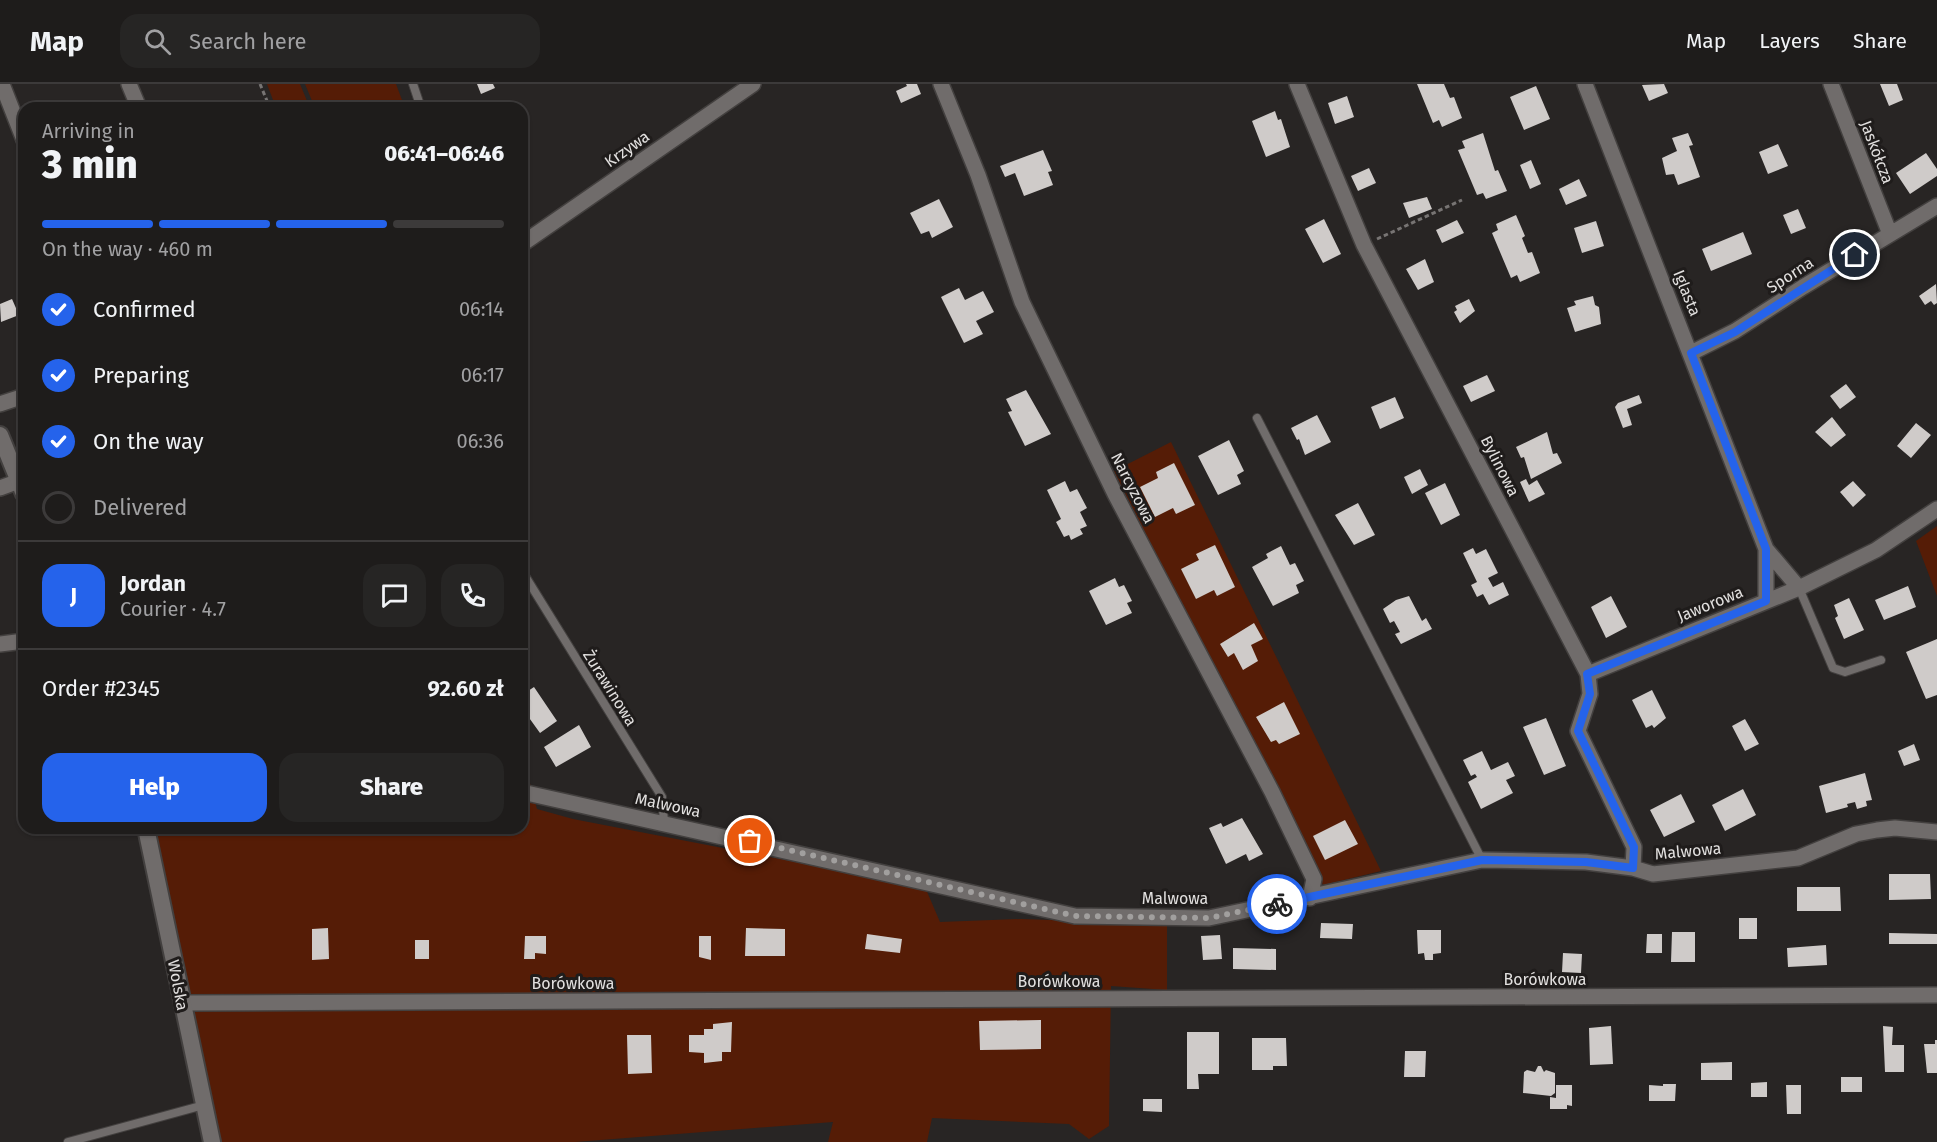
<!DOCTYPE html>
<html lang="en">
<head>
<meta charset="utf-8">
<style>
	:root { --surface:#1e1c1b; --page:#262524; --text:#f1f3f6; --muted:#a1a1a3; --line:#3c3a3a; --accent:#2563eb }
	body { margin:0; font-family:"Fira Sans",sans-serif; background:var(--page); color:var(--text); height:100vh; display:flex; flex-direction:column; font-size:22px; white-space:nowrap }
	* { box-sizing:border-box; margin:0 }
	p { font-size:20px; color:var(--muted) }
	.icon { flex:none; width:33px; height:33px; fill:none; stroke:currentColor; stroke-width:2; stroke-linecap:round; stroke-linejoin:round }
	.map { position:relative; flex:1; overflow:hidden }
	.panel { position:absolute; left:18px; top:18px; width:510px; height:732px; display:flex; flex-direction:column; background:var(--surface); border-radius:18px; box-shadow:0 2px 4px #0004,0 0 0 2px var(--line) }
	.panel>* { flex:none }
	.pin { position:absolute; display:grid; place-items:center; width:51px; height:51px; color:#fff; margin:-26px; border:3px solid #fff; border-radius:50%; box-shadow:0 2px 6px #0007 }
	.courier { position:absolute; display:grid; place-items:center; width:60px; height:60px; margin:-30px; border:4px solid #2563eb; border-radius:50%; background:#fff; color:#222; box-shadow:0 2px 8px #0007 }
	.overview em { font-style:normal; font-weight:800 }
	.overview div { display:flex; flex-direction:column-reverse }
	.overview { display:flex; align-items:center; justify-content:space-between; height:102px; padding:0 24px }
	h1 { font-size:39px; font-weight:800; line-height:45px }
	.bar { display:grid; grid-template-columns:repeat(4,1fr); gap:9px 6px; align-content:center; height:72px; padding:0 24px }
	.bar i { height:8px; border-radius:4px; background:var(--line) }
	.bar .on { background:var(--accent) }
	.bar p { grid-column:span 4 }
	.line { display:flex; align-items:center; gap:15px; padding:0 24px; border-top:2px solid var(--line) }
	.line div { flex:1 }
	.round { display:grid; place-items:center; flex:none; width:63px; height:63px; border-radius:18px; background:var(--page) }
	ol { padding:0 24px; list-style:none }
	li { display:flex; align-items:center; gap:18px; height:66px }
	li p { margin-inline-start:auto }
	li .icon { padding:6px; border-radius:50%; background:var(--accent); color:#fff; stroke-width:4 }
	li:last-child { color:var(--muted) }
	li i { width:33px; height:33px; border:3px solid var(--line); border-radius:50% }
	.button { display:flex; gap:12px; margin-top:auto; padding:12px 24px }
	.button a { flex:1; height:69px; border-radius:18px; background:var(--accent); color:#fff; font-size:24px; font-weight:800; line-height:69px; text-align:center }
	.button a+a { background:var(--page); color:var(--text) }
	header { display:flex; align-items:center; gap:36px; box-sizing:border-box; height:84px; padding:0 30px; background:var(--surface); border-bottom:2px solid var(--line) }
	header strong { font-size:28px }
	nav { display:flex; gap:33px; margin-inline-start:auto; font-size:21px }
	.search { width:420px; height:54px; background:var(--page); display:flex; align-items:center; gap:15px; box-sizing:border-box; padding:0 21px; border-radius:18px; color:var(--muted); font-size:22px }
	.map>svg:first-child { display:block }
	.green { fill:#551c06 }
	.building { fill:#cfcbc9 }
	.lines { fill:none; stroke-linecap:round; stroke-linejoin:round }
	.service-casing { stroke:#43403f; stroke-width:10 }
	.minor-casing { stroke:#43403f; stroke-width:18 }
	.tertiary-casing { stroke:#43403f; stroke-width:20 }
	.path { stroke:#777473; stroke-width:3; stroke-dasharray:4.5 3; stroke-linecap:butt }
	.service { stroke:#706c6b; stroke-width:8 }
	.minor { stroke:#706c6b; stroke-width:15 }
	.tertiary { stroke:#706c6b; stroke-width:16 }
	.done { stroke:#a19f9e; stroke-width:6; stroke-dasharray:0 10.8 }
	.route { stroke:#2563eb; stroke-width:8 }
	.labels { text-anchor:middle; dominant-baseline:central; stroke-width:6; stroke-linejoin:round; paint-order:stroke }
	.street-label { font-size:16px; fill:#e2e0df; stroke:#1f1c1b }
</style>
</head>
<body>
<header>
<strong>Map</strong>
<div class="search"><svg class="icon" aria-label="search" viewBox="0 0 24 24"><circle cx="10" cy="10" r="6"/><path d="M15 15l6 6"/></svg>Search here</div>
<nav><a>Map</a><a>Layers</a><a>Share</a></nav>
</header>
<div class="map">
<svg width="1937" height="1058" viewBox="0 0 1937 1058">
	<rect width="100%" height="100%" fill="#282524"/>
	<path class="green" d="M267 0H300L310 24H276Z
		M305 0H396L405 24H315Z
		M1171 358 1381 787 1323 801 1114 387Z
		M1937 442V512L1916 457Z
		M522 670 537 725 573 735 925 803 940 838 1021 835 1167 840V906L1111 902 1109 1042 1089 1055 1069 1040 932 1034 927 1058H828L833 1038 575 1058H221L154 744H522Z"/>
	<path class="building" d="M477 0H493L495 4 481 10Z
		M906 0H917L921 10 901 19 896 7 907 2Z
		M1417 0H1444L1450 14 1454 13 1462 34 1442 43 1439 36 1433 39Z
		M1664 0 1668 9 1649 17 1642 1Z
		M1880 0H1897L1903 16 1889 22Z
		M1536 2 1550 35 1524 46 1510 13Z
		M1347 12 1354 33 1335 40 1328 19Z
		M104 19 106 24H91Z
		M1275 27 1278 36 1281 35 1290 63 1266 73 1252 37Z
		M1483 49 1495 87 1498 86 1507 107 1486 115 1483 109 1477 111 1458 66 1465 64 1462 57Z
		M1688 49 1693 61 1689 62 1700 93 1678 101 1674 90 1666 91 1662 74 1677 67 1672 54Z
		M1778 60 1788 82 1768 90 1759 68Z
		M1043 66 1052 87 1048 88 1053 101 1024 112 1015 89 1005 93 1000 82Z
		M1926 69 1937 85V92L1910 110 1896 89Z
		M1531 76 1541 100 1530 105 1520 81Z
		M1369 84 1376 99 1358 107 1351 92Z
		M1579 95 1587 112 1566 121 1559 105Z
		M1427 113 1432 125 1409 134 1403 119Z
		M939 115 953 143 932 154 929 147 921 150 910 129Z
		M1798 125 1806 144 1791 150 1783 131Z
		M1516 131 1525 152 1522 154 1528 169 1532 168 1540 189 1520 198 1517 191 1511 194 1492 149 1498 146 1496 140Z
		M1324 135 1341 170 1323 179 1305 145Z
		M1457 136 1464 149 1442 159 1436 146Z
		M1596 137 1604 162 1582 169 1574 144Z
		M1743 148 1752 170 1711 187 1702 165Z
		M1425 175 1434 198 1418 206 1406 185Z
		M1936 200 1937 219 1934 221 1931 217 1925 221 1919 212Z
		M959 204 965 216 983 207 994 228 976 237 983 250 964 259 941 213Z
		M1593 212 1595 221 1599 223 1601 240 1575 248 1567 224 1576 221 1574 217Z
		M12 215 19 231 1 238 0 220Z
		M1469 215 1475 227 1460 239 1454 228 1457 226 1455 222Z
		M1487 291 1495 307 1471 318 1463 302Z
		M1846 300 1856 313 1840 325 1830 312Z
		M1026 306 1051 350 1025 362 1008 328 1012 327 1006 315Z
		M1639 311 1642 319 1627 325 1632 341 1623 344 1615 323 1618 319Z
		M1395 313 1404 334 1380 345 1371 323Z
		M1317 331 1331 358 1305 371 1299 355 1297 356 1291 344Z
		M1832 333 1846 351 1831 363 1815 348Z
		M1916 339 1931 351 1911 374 1897 362Z
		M1547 348 1553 370 1557 369 1562 379 1531 395 1524 373 1521 374 1516 363Z
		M1229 356 1244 387 1237 391 1241 400 1218 411 1198 372Z
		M1174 379 1195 421 1176 430 1173 424 1155 433 1140 403 1158 394 1156 388Z
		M1420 385 1428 401 1412 410 1404 393Z
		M1526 395 1529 401 1537 396 1545 410 1529 418 1520 398Z
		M1065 397 1070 408 1077 405 1087 424 1080 428 1087 442 1080 445 1083 450 1071 456 1069 451 1064 453 1056 438 1061 435 1047 406Z
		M1853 397 1866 411 1853 423 1840 408Z
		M1445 399 1460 431 1441 441 1425 409Z
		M1358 419 1375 451 1354 461 1335 431Z
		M1215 461 1235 503 1217 512 1214 506 1196 515 1181 485 1199 476 1196 470Z
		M1281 462 1290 481 1295 479 1304 497 1296 501 1299 509 1273 522 1252 483 1268 474 1266 470Z
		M1473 464 1476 470 1486 465 1498 489 1488 494 1493 503 1503 498 1509 511 1489 521 1483 510 1477 513 1471 501 1477 498 1463 469Z
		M1115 494 1119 503 1124 501 1132 517 1127 519 1132 529 1106 541 1089 507Z
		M1908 502 1916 523 1884 536 1875 516Z
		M1409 512 1422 537 1426 534 1432 545 1401 560 1395 550 1400 548 1394 537 1390 539 1383 525 1396 516Z
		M1611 512 1627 543 1606 554 1591 523Z
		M1849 514 1864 546 1844 555 1835 534 1838 532 1834 521Z
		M1254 539 1263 555 1251 561 1258 577 1243 586 1234 569 1228 573 1220 560Z
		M1937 555V611L1926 615 1906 568Z
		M534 603 557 637 540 649 522 624V611Z
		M1652 606 1666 634 1654 644 1652 641 1646 644 1632 616Z
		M1284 618 1300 650 1279 660 1276 656 1271 658 1256 633Z
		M1546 634 1566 682 1544 691 1523 643Z
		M1745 635 1759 660 1745 667 1732 642Z
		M579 641 591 663 556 683 544 663Z
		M1914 660 1920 676 1904 682 1898 667Z
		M1482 667 1491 686 1508 678 1515 692 1506 696 1513 709 1481 725 1468 698 1477 693 1475 690 1471 692 1463 676Z
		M1865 689 1872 716 1866 717 1867 722 1857 725 1855 718 1847 720 1848 723 1826 729 1819 702Z
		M1743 705 1756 731 1725 747 1712 721Z
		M1681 710 1695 738 1664 753 1650 726Z
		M1242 734 1263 770 1249 777 1246 770 1226 780 1209 744 1221 739 1223 743Z
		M1345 736 1358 760 1325 776 1313 752Z
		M1889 790H1930L1931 815 1889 816Z
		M1797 803H1840L1841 827H1797Z
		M1739 834H1757V855H1739Z
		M1321 839 1353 840 1352 855 1320 854Z
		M328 844 329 875 312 876V845Z
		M746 844 785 845V872H745Z
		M1417 846H1441V869L1433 870V876H1425L1424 869 1418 870Z
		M1672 848H1695V878H1671Z
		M1889 849 1937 850V860H1889Z
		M867 850 902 855 900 869 865 865Z
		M1647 850H1662V869H1646Z
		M1220 851 1222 875 1203 876 1201 852Z
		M525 852H546V870L535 869V875H524Z
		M699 852H711V876L699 873Z
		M415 856H429V875H415Z
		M1826 861 1827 881 1788 883 1787 864Z
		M1233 864 1276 865V886L1233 885Z
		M1563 869 1582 870 1581 889 1562 888Z
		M1041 936V965L980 966 979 937Z
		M732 938 731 968H722V977L704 979V969L689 968V951H704V945H713V940Z
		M1611 942 1613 980 1590 981 1589 944Z
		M1883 942 1893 943 1892 961H1904V988H1885Z
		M1187 948H1219V990H1198L1199 1005H1187Z
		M627 951H651L652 989 628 990Z
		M1252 954H1286L1287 982H1273V986H1252Z
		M1935 956H1937V989H1927L1924 960H1935Z
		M1405 967H1426L1425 993H1404Z
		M1732 978V996H1701V979Z
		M1538 982H1541L1544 988 1546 986 1555 989V1009L1551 1012 1523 1009 1524 988 1527 986 1535 988Z
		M1841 993H1862V1008H1841Z
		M1767 998V1013H1751V999Z
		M1663 1000H1676L1675 1017H1649V1001L1663 1002Z
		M1556 1001H1572V1022L1567 1021V1025H1550V1013L1556 1014Z
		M1786 1001H1801V1030H1787Z
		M1143 1015H1162V1028L1143 1027Z"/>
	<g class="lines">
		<g class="service-casing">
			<path id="service" d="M413 0 421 24
				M1257 334 1482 776
				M522 487 662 713 664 738
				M1799 504 1833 584 1845 588 1881 576
				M68 1058 204 1021"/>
		</g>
		<g class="minor-casing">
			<path id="minor" d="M2 0 24 56
				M129 0 139 24
				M941 0 978 91 1022 218 1115 410 1272 708 1314 795 1310 814
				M1297 0 1364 161 1588 590 1590 610 1578 647 1634 763 1633 784
				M1585 0 1766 465V517
				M1831 0 1890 150
				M522 160 753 0
				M1691 269 1735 247 1803 203 1937 122
				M0 320 24 312
				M0 404 19 397
				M1766 465 1799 504
				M0 560 24 557
				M1588 590 1799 504 1876 466 1937 425
				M522 708 1075 832 1209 834 1482 776 1586 778 1633 784 1653 790 1798 774 1856 750 1877 746 1895 744 1937 748
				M182 919 1937 911"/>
		</g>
		<g class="tertiary-casing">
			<path id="tertiary" d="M0 351 24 410
				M146 744 212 1058"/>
		</g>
		<path class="path" d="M260 0 270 24
			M1377 155 1462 116"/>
		<use href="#service" class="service"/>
		<use href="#minor" class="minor"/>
		<use href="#tertiary" class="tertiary"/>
	</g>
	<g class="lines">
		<path class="done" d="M750 757 1075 832 1209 834 1277 820"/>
		<path class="route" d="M1277 820 1482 776 1586 778 1633 784 1634 763 1578 647 1590 610 1587 590 1766 517V465L1691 269 1735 248 1855 171"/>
	</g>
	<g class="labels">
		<g class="street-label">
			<text transform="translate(627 65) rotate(-35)">Krzywa</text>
			<text transform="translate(1877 68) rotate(69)">Jaskółcza</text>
			<text transform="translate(1790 191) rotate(-33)">Sporna</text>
			<text transform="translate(1687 209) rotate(68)">Iglasta</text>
			<text transform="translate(1500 382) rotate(63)">Bylinowa</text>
			<text transform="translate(1133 404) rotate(63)">Narcyzowa</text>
			<text transform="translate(1710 520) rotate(-22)">Jaworowa</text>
			<text transform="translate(610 604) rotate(58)">Żurawinowa</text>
			<text transform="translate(668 721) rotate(12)">Malwowa</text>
			<text transform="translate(1688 767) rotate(-5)">Malwowa</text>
			<text x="1175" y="814">Malwowa</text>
			<text x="1545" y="895">Borówkowa</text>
			<text x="1059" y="897">Borówkowa</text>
			<text x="573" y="899">Borówkowa</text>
			<text transform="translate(178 901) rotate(79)">Wolska</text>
		</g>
	</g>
</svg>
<div class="pin" style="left:750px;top:757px;background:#ea580c"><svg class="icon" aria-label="bag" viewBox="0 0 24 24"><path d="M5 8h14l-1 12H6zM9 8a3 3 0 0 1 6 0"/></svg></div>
<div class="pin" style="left:1855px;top:171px;background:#1f2937"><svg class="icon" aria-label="home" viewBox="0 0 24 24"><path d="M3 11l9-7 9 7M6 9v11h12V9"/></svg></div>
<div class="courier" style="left:1277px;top:820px"><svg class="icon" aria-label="bike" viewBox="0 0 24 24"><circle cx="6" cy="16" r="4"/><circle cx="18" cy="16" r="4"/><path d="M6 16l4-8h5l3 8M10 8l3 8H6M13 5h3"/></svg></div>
<section class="panel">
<div class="overview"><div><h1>3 min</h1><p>Arriving in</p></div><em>06:41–06:46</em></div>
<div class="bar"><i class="on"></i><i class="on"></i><i class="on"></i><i></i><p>On the way · 460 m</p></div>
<ol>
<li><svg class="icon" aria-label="check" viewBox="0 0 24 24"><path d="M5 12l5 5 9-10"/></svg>Confirmed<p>06:14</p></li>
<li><svg class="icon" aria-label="check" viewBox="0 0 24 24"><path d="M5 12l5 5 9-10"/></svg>Preparing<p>06:17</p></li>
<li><svg class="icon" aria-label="check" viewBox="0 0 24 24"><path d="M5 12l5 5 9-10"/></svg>On the way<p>06:36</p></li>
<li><i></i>Delivered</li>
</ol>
<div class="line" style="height:108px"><b class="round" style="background:var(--accent);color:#fff">J</b><div><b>Jordan</b><p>Courier · 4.7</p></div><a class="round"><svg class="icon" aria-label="chat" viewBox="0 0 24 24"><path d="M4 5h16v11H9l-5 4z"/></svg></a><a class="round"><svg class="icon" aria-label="phone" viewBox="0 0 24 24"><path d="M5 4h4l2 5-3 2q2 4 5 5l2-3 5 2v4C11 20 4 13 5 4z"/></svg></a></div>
<div class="line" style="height:78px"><div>Order #2345</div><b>92.60 zł</b></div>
<div class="button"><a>Help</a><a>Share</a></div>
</section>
</div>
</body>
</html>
